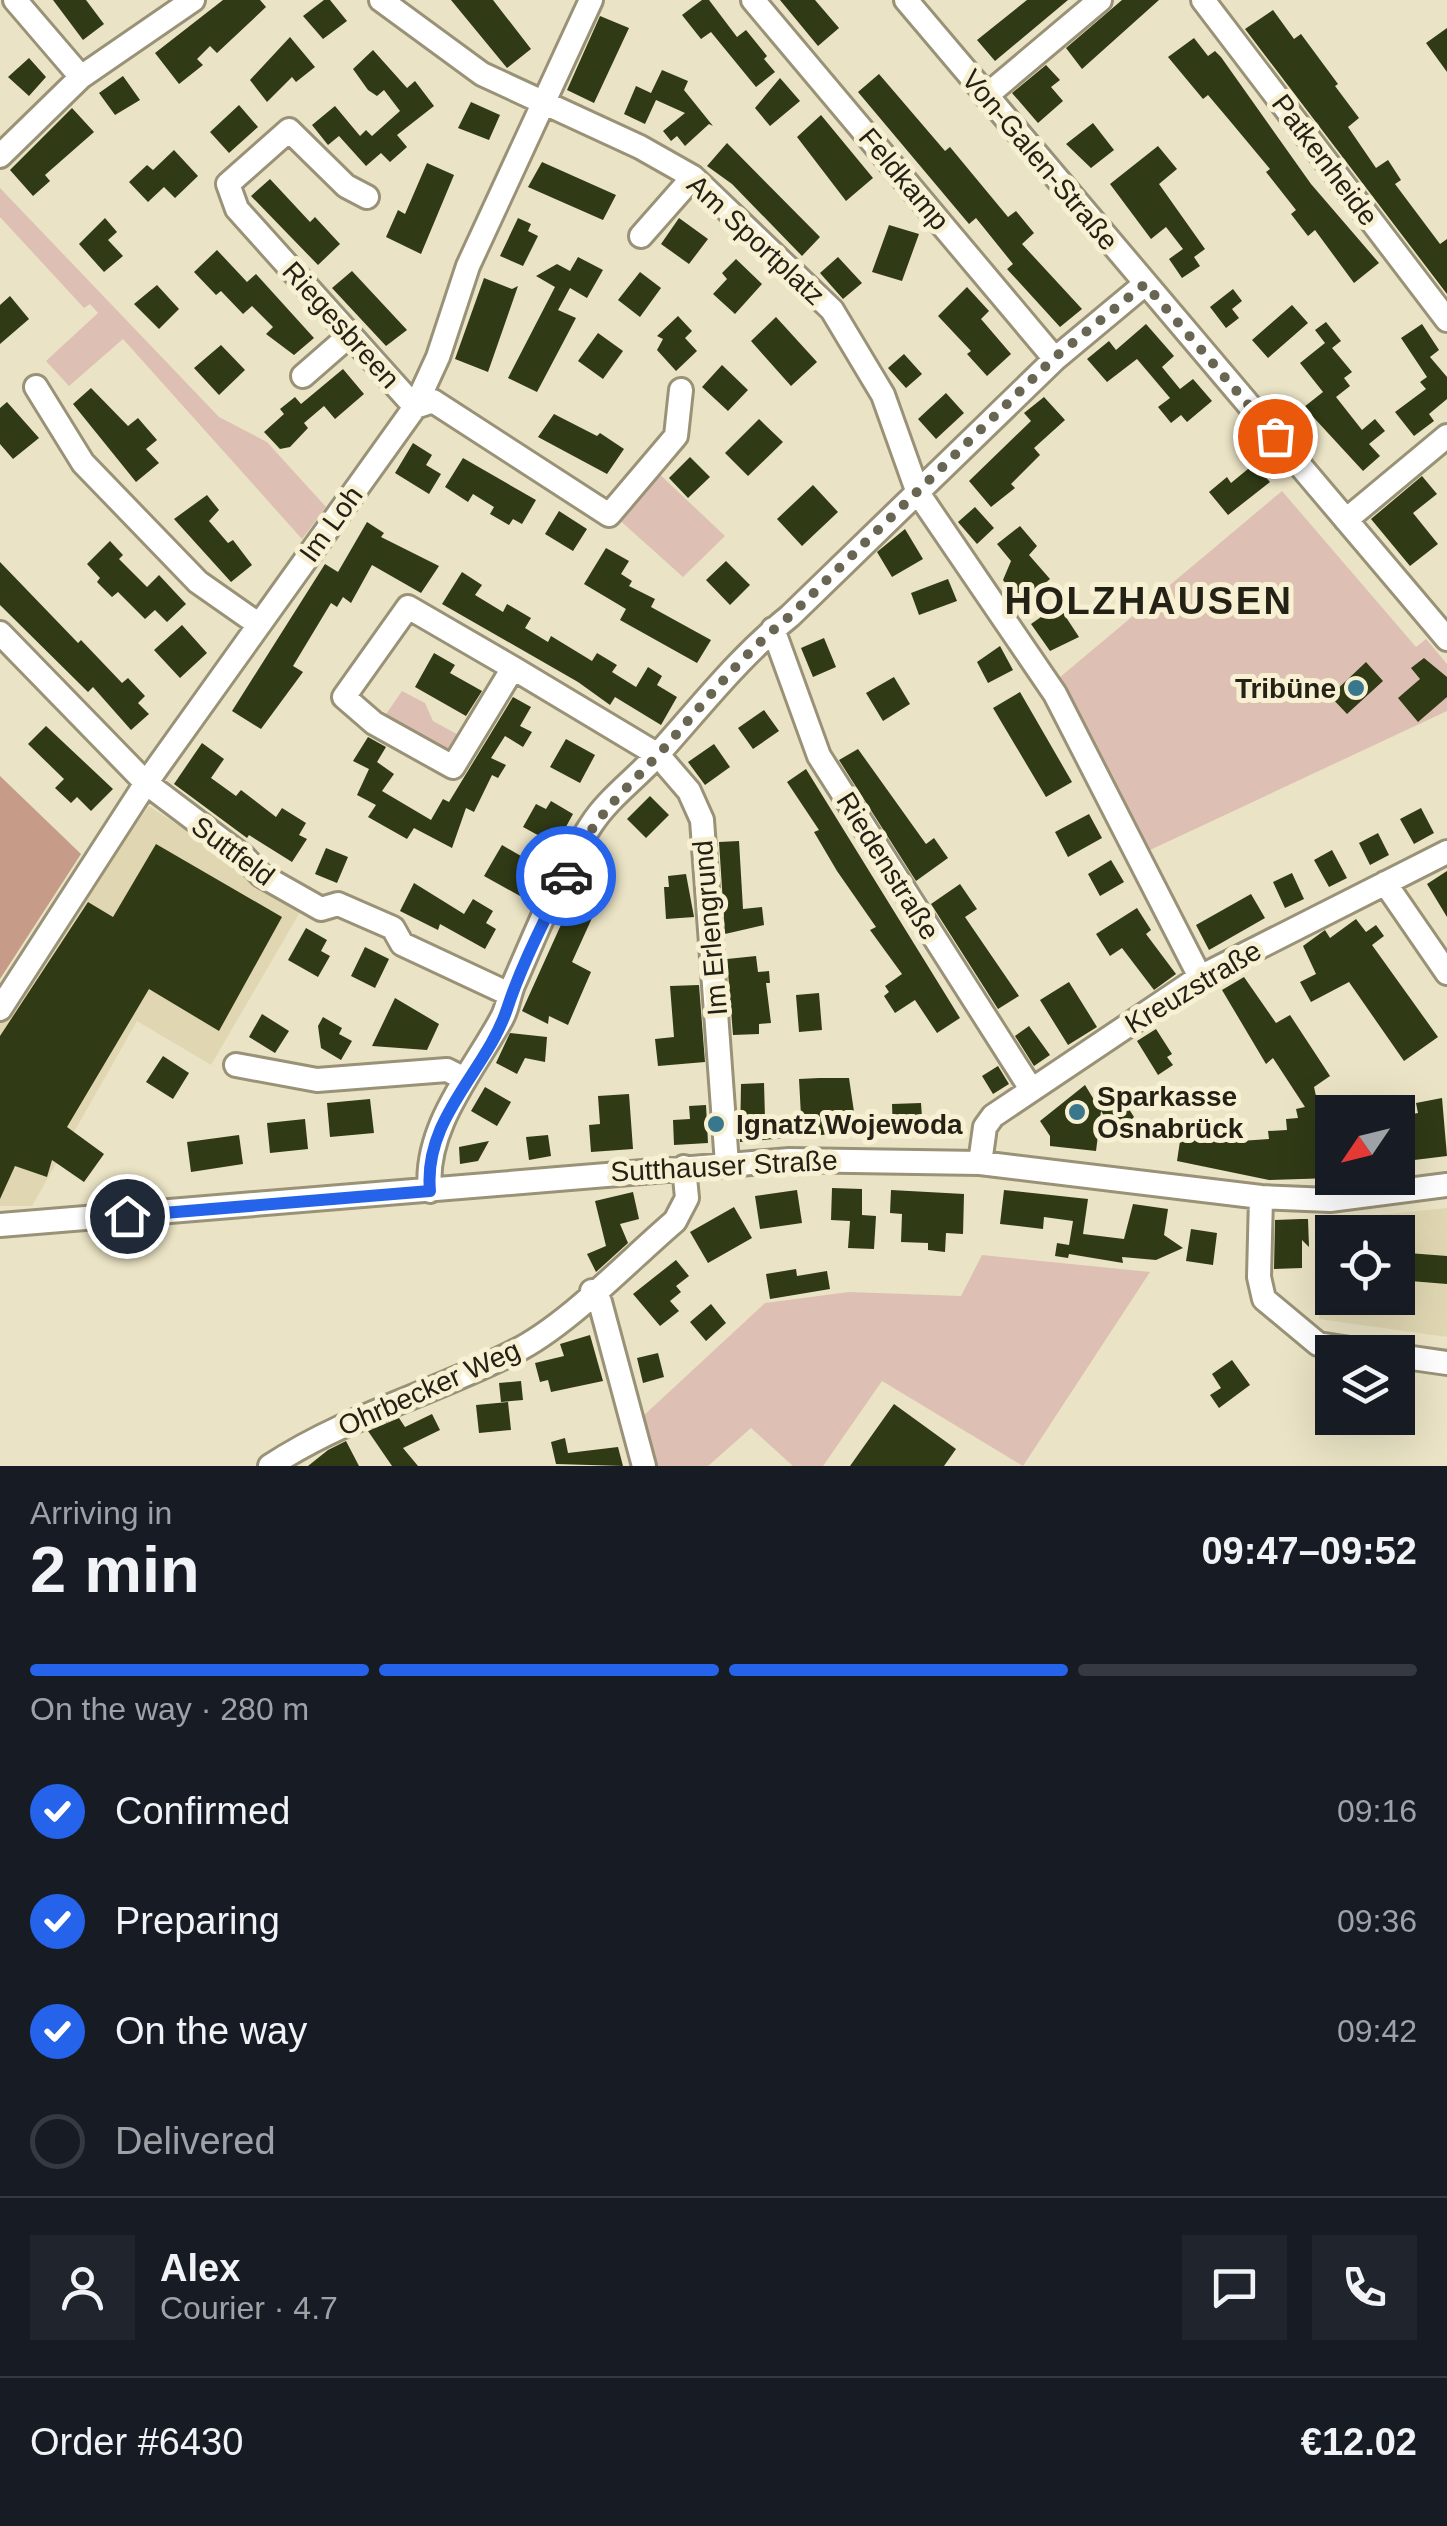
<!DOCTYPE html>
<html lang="en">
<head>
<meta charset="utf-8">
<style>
	:root { --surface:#171b24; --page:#20242c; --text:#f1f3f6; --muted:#9ea1a6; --line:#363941; --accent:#2563eb }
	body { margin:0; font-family:Arial,sans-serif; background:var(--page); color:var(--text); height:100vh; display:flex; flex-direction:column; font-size:38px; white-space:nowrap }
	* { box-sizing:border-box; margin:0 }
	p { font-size:32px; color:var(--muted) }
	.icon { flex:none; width:55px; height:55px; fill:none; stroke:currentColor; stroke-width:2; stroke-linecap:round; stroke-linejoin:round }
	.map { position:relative; height:1466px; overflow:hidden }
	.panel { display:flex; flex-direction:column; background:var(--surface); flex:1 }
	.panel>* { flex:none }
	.needle { width:65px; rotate:235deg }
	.fabs { position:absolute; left:1315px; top:1095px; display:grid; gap:20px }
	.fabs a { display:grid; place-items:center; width:100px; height:100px; border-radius:0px; background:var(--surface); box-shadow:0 10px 40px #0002; font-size:50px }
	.pin { position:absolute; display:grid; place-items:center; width:85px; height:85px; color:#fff; margin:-42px; border:5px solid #fff; border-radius:50%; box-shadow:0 2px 10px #0007 }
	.courier { position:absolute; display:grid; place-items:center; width:100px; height:100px; margin:-50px; border:8px solid #2563eb; border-radius:50%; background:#fff; color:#222; box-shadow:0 2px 12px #0007 }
	.head em { font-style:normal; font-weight:800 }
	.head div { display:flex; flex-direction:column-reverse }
	.head { display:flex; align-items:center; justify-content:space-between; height:170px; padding:0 30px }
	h1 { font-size:65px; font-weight:800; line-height:75px }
	.bar { display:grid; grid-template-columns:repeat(4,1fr); gap:15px 10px; align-content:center; height:120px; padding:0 30px }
	.bar i { height:12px; border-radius:8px; background:var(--line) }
	.bar .on { background:var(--accent) }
	.bar p { grid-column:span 4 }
	.line { display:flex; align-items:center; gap:25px; padding:0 30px; border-top:2px solid var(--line) }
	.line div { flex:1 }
	.round { display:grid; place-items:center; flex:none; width:105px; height:105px; border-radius:0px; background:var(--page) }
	ol { padding:0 30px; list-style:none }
	li { display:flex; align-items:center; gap:30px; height:110px }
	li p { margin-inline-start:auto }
	li .icon { padding:10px; border-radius:50%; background:var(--accent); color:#fff; stroke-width:4 }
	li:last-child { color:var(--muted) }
	li i { width:55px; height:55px; border:5px solid var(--line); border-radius:50% }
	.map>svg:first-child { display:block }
	.built { fill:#e0d7b2; fill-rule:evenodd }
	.green { fill:#ddc0b3 }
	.forest { fill:#c69c88 }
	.building { fill:#303a15 }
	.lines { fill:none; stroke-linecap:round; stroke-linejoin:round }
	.minor-casing { stroke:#999277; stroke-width:28 }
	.minor { stroke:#fff; stroke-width:22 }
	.done { stroke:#696553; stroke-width:10; stroke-dasharray:0 18 }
	.route { stroke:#2563eb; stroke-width:12 }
	.poi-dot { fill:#39778d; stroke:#f8f0d2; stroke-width:4 }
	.labels { text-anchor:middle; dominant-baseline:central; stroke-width:10; stroke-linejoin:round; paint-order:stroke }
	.street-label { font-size:28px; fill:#242116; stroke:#f8f0d2 }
	.poi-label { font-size:28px; font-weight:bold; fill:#242116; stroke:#f8f0d2; text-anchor:start }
	.district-label { font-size:38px; font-weight:bold; letter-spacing:2.5px; fill:#242116; stroke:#f8f0d2 }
</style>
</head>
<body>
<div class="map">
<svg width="1447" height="1466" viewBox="0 0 1447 1466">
	<rect width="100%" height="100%" fill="#eae3c5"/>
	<path class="built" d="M149 806 303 907 211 1065 137 1021 32 1206H0V1018L4 1020 85 894Z
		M1447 1208V1337L1319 1319V1221ZM1332 1232H1398V1298H1332Z"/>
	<path class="green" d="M0 188 219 417 267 442 326 507 302 539 123 339 69 386 46 361 98 313 90 304 84 308 0 217Z
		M655 470 725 536 683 577 615 516Z
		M1282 491 1416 647 1426 639 1447 664V711L1150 850 1059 678Z
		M402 691 425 703 433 721 464 738 451 760 382 720Z
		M982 1255 1150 1272 1023 1466 882 1381 823 1466H793L751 1428 708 1466H653L641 1418 765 1303 849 1292 961 1296Z"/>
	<path class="forest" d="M0 776 81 854 0 979Z"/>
	<path class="building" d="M53 0H86L104 24 83 40Z
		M223 0H260L266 7 217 53 210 46 197 59 203 65 179 84 155 53Z
		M324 0H330L347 21 323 39 303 16Z
		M451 0H493L531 49 507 68Z
		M702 0H709L737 37 746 30 767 56 764 59 775 72 756 87 711 32 701 39 682 15Z
		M780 0H815L839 28 818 46Z
		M1027 0H1068L995 61 977 40Z
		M1122 0H1159L1082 69 1066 48Z
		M1273 10 1294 39 1301 34 1338 84 1335 86 1359 118 1348 127 1376 168 1388 160 1401 180 1395 184 1440 244 1447 239V294L1245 29Z
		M600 16 629 28 594 103 567 90Z
		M1447 28V72L1426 43Z
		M290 37 315 67 296 82 292 77 267 102 250 80Z
		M1194 38 1208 56 1215 51 1221 57 1311 184 1379 263 1354 283 1315 230 1308 236 1291 214 1296 210 1266 172 1270 169 1230 121 1208 95 1203 99 1168 57Z
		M373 50 407 88 415 81 434 106 397 135 407 147 390 162 381 153 366 166 339 136 328 145 312 125 335 106 360 136 366 130 372 136 400 111 384 90 377 96 368 90 353 69Z
		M29 58 46 77 29 96 8 77Z
		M1046 65 1060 80 1051 87 1063 101 1038 123 1012 93Z
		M662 70 688 81 684 90 713 126 709 124 685 146 677 136 671 141 663 131 685 113 656 100 645 124 624 114 636 86 651 93Z
		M879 74 945 151 950 147 1008 217 1016 211 1034 233 1022 244 1082 309 1060 327 1007 269 1013 264 976 218 969 224 858 92Z
		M123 76 140 100 115 115 99 93Z
		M780 78 800 101 770 126 755 108Z
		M471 102 500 115 489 140 458 128Z
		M239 105 258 127 229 153 210 132Z
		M72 108 94 132 45 175 50 181 33 196 10 170Z
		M821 115 873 178 846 201 797 137Z
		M1093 123 1114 150 1091 168 1066 144Z
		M727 143 820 237 802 256 732 184 707 166Z
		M1158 146 1177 169 1159 184 1205 249 1194 257 1200 266 1182 278 1169 259 1183 249 1166 227 1151 239 1110 184Z
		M174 150 198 176 175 198 164 187 148 202 129 182 147 165 153 170Z
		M542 162 616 195 603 220 528 187Z
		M427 163 454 175 421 254 386 237 398 210 405 214Z
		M270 179 310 222 315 217 340 244 318 265 251 196Z
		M105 218 117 232 108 240 123 256 104 272 79 244Z
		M518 218 531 224 528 231 538 236 523 266 500 256Z
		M679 218 708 239 689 264 661 244Z
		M889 225 919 234 902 281 872 272Z
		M217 250 247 282 256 274 314 338 294 355 266 334 273 327 252 306 243 314 221 291 216 295 194 272Z
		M578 257 603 270 587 298 570 288 558 310 576 318 537 392 508 378 555 287 536 276 557 264 570 271Z
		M838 257 862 283 843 299 820 273Z
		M736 259 762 284 735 314 713 294 727 279 722 273Z
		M352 271 407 330 386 346 332 288Z
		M640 272 661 288 640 317 618 300Z
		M484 278 512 289 518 286 488 372 455 359Z
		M157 285 179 309 159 329 134 304Z
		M967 287 989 311 981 319 1011 354 987 376 967 354 971 351 938 316Z
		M1233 289 1242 301 1232 309 1239 318 1226 328 1210 307Z
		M10 296 29 319 0 344V305Z
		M1292 305 1308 323 1268 358 1252 340Z
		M678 316 692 331 685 338 697 351 676 371 657 350 663 339 657 336Z
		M776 317 817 362 791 386 751 341Z
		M1326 322 1341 341 1332 348 1352 372 1344 378 1350 386 1336 397 1362 430 1375 419 1385 431 1369 444 1380 456 1363 471 1304 407 1323 392 1300 363 1325 343 1315 330Z
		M1146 324 1174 356 1162 367 1180 389 1193 379 1212 401 1187 422 1181 415 1171 423 1158 407 1170 398 1137 359 1107 382 1087 359 1109 341 1116 350Z
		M1422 324 1439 350 1430 357 1447 377V399L1429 414 1434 421 1414 436 1395 412 1426 389 1420 382 1427 377 1401 338Z
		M598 333 623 351 603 379 578 361Z
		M221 345 245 370 219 395 194 368Z
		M904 354 922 374 906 388 888 368Z
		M722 365 748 390 728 411 702 387Z
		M343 369 364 394 335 419 324 406 304 423 308 428 290 447 280 449 264 432 284 414 280 409 295 397 301 404Z
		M91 388 128 426 138 418 157 440 146 449 159 463 136 482 73 404Z
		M946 393 964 413 936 439 918 419Z
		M1044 397 1065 420 1034 448 1040 455 1011 484 1015 488 991 507 969 481 1031 421 1024 413Z
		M7 402 39 438 13 459 0 444V408Z
		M554 414 597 436 600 433 624 449 607 474 538 437Z
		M759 419 783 442 748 476 725 453Z
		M413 443 432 455 426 465 441 474 429 494 395 473Z
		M690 457 710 477 688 498 669 478Z
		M463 458 536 500 522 524 513 519 509 525 490 514 494 507 473 494 468 502 445 487Z
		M1254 464 1270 482 1228 515 1209 492 1227 477 1231 483Z
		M1422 476 1437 494 1413 513 1438 544 1410 566 1371 519Z
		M813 485 838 512 802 546 777 519Z
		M207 495 219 510 209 521 228 543 233 540 252 565 231 582 174 519Z
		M975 507 994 528 977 544 958 522Z
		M559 511 587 529 573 551 545 534Z
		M367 522 384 533 381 537 439 566 421 593 372 565 351 603 343 597 337 607 331 603 293 666 303 672 261 729 232 711 325 564 338 572Z
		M1020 526 1037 546 1029 555 1050 579 1021 604 1003 580 1011 561 997 544Z
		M905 529 923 559 892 577 877 552Z
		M110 541 123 555 119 559 147 587 159 575 186 604 167 622 155 610 145 619 118 592 112 597 97 582 100 578 87 564Z
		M606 548 629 561 621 574 632 581 629 586 655 599 651 607 711 640 697 663 620 620 626 609 584 584Z
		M726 561 750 585 730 605 706 580Z
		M0 562 78 643 81 640 122 683 128 678 145 696 138 703 149 714 131 730 93 687 88 692 0 605Z
		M462 572 482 585 475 595 503 612 507 604 531 618 525 628 548 642 551 636 592 661 597 653 617 665 612 672 636 687 648 667 662 676 657 685 677 697 661 725 615 697 610 705 578 682 442 604Z
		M948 579 957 601 919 615 911 593Z
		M1058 605 1079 637 1050 651 1031 624Z
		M182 625 207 653 180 678 154 650Z
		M824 638 836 667 813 677 801 648Z
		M1000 646 1013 670 988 683 977 662Z
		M434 653 455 665 450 673 482 691 466 716 415 687Z
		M1424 658 1447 677V697L1418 722 1398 698 1420 679 1411 668Z
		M1366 662 1383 681 1347 714 1330 696Z
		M894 677 910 704 883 721 866 693Z
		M1020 692 1072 782 1046 797 993 708Z
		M513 697 531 707 520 726 532 732 523 747 505 736 491 758 506 765 498 778 492 775 474 812 466 808 452 848 414 828 407 839 368 817 376 805 357 795 369 769 353 761 368 737 386 747 377 762 394 774 382 791 431 820 443 799 449 802Z
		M764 710 779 731 753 749 738 728Z
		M46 726 113 789 91 811 77 797 71 803 55 788 64 779 28 744Z
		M566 739 595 755 580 783 550 767Z
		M202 743 224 759 211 778 236 796 241 790 276 817 282 808 306 823 299 835 307 839 292 862 249 835 247 838 174 784Z
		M714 744 730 767 705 785 688 762Z
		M858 749 926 844 934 838 948 858 916 881 839 760Z
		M806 769 960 1018 937 1033 915 1000 895 1013 884 996 889 992 885 986 902 974 870 930 876 927 837 871 814 832 819 830 787 782Z
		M650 796 669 815 646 838 627 819Z
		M551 801 573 814 556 845 523 827 536 804 546 809Z
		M1421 808 1434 833 1414 844 1400 819Z
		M1089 814 1102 838 1068 857 1055 832Z
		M1378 833 1389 855 1370 865 1359 843Z
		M739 841 743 909 762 907 764 925 725 934 719 842Z
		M156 844 282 917 219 1031 149 989 67 1127 104 1154 84 1182 52 1160 47 1177 15 1166 0 1199V1036L88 902 113 917Z
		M502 845 521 856 520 866 532 873 520 896 484 876Z
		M326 848 348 857 337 883 315 874Z
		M1332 850 1347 878 1329 887 1314 860Z
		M1111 860 1124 882 1100 896 1088 874Z
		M1447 871V917L1427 884Z
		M1292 873 1304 899 1285 908 1273 882Z
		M686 874 694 917 666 919 664 887H669L668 876Z
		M414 883 464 914 473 899 493 911 486 923 496 929 485 949 440 924 438 930 400 911Z
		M960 884 977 909 965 917 1019 996 998 1009 931 904Z
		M1251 894 1265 918 1209 950 1196 925Z
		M569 907 592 918 572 962 591 972 568 1025 549 1016 548 1024 522 1011Z
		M1137 908 1151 930 1146 934 1176 974 1154 990 1122 948 1110 956 1096 934Z
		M1356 919 1366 932 1376 925 1384 936 1372 945 1438 1037 1404 1061 1349 982 1311 1002 1300 982 1316 974 1303 946 1325 930 1330 938Z
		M306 928 327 940 321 951 330 956 318 977 288 960Z
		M365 947 389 959 375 988 351 976Z
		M756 956 758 972 769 971 770 983H766L771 1023 759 1024V1034L733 1035 727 959Z
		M1244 977 1276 1023 1290 1015 1330 1076 1314 1087 1320 1114 1332 1113V1178L1269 1180 1177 1161 1182 1128 1227 1135 1226 1142 1269 1139 1268 1131 1287 1130 1286 1119 1298 1118 1296 1109 1305 1107 1273 1058 1266 1064 1222 990Z
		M1069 982 1097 1027 1068 1045 1040 1000Z
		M699 985 705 1062 658 1066 655 1039 674 1037 670 986Z
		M819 993 822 1030 799 1032 796 995Z
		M395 998 439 1024 427 1050 372 1046Z
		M262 1014 289 1031 275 1053 249 1037Z
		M323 1017 342 1028 339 1034 352 1041 341 1060 321 1048 318 1026Z
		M1029 1026 1050 1055 1034 1066 1015 1036Z
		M1156 1029 1172 1054 1167 1057 1173 1065 1158 1075 1137 1041Z
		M510 1033 547 1037 545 1062 525 1058 517 1074 496 1063Z
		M163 1056 189 1073 173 1099 146 1082Z
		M998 1066 1009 1084 993 1094 982 1076Z
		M819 1078H849L857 1132 740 1142 741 1084 764 1083 765 1118 801 1116 799 1079Z
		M1085 1085 1096 1103 1117 1090 1134 1117 1116 1134 1101 1111 1096 1151 1050 1146V1136L1040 1121Z
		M485 1087 511 1102 497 1126 471 1111Z
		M629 1094 633 1149 591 1152 589 1125 600 1124 598 1096Z
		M1442 1098 1447 1156 1398 1162V1117L1418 1113 1416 1103Z
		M370 1099 374 1133 330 1137 327 1103Z
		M921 1103 923 1132 893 1134 892 1104Z
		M706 1105 708 1143 674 1145 673 1120 690 1119 689 1106Z
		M305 1119 308 1149 270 1153 267 1123Z
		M239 1135 243 1164 191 1172 187 1142Z
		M548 1135 551 1156 529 1160 526 1137Z
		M489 1141 478 1161 460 1164 459 1147Z
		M832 1188 862 1189V1215L876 1216 874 1249 848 1248 850 1221 831 1220Z
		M797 1190 802 1223 760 1229 755 1196Z
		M891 1190 964 1194 963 1234 946 1233 945 1252 928 1250V1243L901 1242 902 1214 890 1213Z
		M1004 1190 1088 1199 1083 1234 1124 1239 1133 1204 1168 1209 1164 1235 1183 1248 1156 1260 1122 1257 1123 1263 1069 1254 1068 1258 1055 1256 1057 1243 1069 1245 1073 1221 1044 1217 1043 1229 1000 1224Z
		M633 1192 639 1219 620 1224 628 1243 596 1272 587 1254 606 1246 595 1201Z
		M734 1207 752 1238 708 1263 690 1232Z
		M1301 1219H1308L1309 1247 1302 1240V1268L1274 1269 1275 1220Z
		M1191 1229 1217 1233 1213 1265 1186 1261Z
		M1398 1239 1408 1253 1447 1256V1284L1398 1280Z
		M676 1260 689 1276 676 1286 681 1292 670 1301 679 1311 660 1326 633 1294Z
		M796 1269 797 1276 827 1271 830 1289 770 1299 766 1274Z
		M711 1304 726 1323 706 1341 690 1322Z
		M590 1335 603 1381 551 1392 548 1380 540 1382 535 1363 564 1356 560 1344Z
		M658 1353 664 1377 643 1383 637 1358Z
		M1232 1360 1250 1385 1219 1408 1210 1395 1221 1388 1212 1374Z
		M521 1381 523 1400 501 1402 499 1383Z
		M508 1402 511 1430 479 1433 476 1405Z
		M894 1404 956 1449 944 1466H850Z
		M432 1414 440 1430 403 1448 418 1466H392L368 1431 399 1418 405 1427Z
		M565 1438 568 1453 618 1447 623 1466 556 1464 551 1442Z
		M346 1441 359 1466H308L328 1450Z"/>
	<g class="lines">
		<g class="minor-casing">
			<path id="minor" d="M15 0 81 77
				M381 0 482 74 640 147 693 177 832 310 883 395 918 493 1055 694 1200 977
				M753 0 1055 359
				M906 0 1447 639
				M1203 0 1447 320
				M986 96 1100 0
				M0 156 81 77 193 0
				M367 197 346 186 289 130 228 184 237 209 415 407 433 401 609 515 676 436 681 390
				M641 236 693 177
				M303 376 350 335
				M36 387 83 463 198 582 258 624
				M1346 520 1447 436
				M773 629 819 756 1031 1089
				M0 633 146 783 244 857 261 875 321 909 338 904 393 928 402 944 509 994
				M513 668 408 607 344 697 374 723 453 767 513 668 658 755 689 791 702 820 727 1164
				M1385 883 1447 973
				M0 1009 146 783 415 407 438 357 468 266 591 0
				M236 1065 317 1080 447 1070 465 1079
				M980 1163 985 1127 993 1116 1200 977 1447 852
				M430 1191C423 1128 474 1070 502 1018 508 1007 509 994 514 983 536 933 561 870 591 825 608 798 638 777 659 753 702 705 739 657 790 616L1055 359 1145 284
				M1261 1197 1259 1277 1264 1299 1318 1344 1369 1352
				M0 1225 789 1160 980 1163 1261 1197 1330 1200 1447 1185
				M592 1291 600 1302 644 1466
				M1398 1356 1447 1363
				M270 1466C346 1416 434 1393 514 1352 567 1326 628 1261 675 1221L687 1198 684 1167"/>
		</g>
		<use href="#minor" class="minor"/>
	</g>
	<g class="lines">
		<path class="done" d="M566 876C593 817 616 800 658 755 702 706 739 657 790 616L1054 358 1145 284 1275 436"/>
		<path class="route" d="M127 1216 430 1191C423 1118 486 1072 507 1009 522 963 545 920 566 876"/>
	</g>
	<g class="poi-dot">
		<circle cx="1356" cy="688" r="10"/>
		<circle cx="1077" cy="1112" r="10"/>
		<circle cx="716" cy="1124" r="10"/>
	</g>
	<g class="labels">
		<g class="street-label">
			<text transform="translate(1040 160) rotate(50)">Von-Galen-Straße</text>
			<text transform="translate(1325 160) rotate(53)">Patkenheide</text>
			<text transform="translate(904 179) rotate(50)">Feldkamp</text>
			<text transform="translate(756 240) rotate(43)">Am Sportplatz</text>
			<text transform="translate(341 325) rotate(48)">Riegesbreen</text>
			<text transform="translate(331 524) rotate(-54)">Im Loh</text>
			<text transform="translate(233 851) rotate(37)">Suttfeld</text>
			<text transform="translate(888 866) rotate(58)">Riedenstraße</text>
			<text transform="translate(710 928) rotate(-95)">Im Erlengrund</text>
			<text transform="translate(1193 987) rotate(-31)">Kreuzstraße</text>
			<text transform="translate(724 1166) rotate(-3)">Sutthauser Straße</text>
			<text transform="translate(429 1388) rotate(-24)">Ohrbecker Weg</text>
		</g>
		<g class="poi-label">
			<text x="1336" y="688" text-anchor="end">Tribüne</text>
			<text x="1097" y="1096">Sparkasse<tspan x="1097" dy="32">Osnabrück</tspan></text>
			<text x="736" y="1124">Ignatz Wojewoda</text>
		</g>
		<g class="district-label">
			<text x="1149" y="601">HOLZHAUSEN</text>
		</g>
	</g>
</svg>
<div class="fabs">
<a><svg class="needle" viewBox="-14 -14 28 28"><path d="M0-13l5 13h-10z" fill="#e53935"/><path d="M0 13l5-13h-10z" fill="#9ea1a6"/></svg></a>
<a><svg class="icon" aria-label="locate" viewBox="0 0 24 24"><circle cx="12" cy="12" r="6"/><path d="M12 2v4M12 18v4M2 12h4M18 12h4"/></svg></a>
<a><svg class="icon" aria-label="layers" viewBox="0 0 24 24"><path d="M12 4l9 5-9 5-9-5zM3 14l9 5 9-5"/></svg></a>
</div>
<div class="pin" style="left:1275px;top:436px;background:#ea580c"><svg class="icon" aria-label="bag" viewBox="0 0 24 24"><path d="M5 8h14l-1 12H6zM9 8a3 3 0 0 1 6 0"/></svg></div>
<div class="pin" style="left:127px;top:1216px;background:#1f2937"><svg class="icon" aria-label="home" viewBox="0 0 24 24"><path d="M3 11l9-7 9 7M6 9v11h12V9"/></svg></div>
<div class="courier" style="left:566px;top:876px"><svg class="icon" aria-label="car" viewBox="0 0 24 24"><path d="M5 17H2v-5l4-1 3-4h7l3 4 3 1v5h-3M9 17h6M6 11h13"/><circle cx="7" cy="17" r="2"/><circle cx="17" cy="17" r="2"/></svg></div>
</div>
<section class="panel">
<div class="head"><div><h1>2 min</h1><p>Arriving in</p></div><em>09:47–09:52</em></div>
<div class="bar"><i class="on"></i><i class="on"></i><i class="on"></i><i></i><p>On the way · 280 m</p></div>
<ol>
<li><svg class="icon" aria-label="check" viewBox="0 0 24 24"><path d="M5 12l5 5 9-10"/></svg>Confirmed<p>09:16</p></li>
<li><svg class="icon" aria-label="check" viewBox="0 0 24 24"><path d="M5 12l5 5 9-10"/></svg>Preparing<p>09:36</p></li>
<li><svg class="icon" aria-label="check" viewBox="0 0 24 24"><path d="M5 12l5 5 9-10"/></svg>On the way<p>09:42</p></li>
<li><i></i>Delivered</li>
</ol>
<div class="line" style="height:180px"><a class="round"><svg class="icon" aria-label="person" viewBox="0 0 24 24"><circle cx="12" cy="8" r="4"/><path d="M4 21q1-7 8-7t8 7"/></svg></a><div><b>Alex</b><p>Courier · 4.7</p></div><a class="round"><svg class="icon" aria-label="chat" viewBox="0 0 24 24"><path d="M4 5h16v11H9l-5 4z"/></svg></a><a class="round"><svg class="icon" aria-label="phone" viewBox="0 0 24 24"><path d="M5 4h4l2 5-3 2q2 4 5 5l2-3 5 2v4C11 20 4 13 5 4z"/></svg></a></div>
<div class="line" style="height:130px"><div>Order #6430</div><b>€12.02</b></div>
</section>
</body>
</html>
